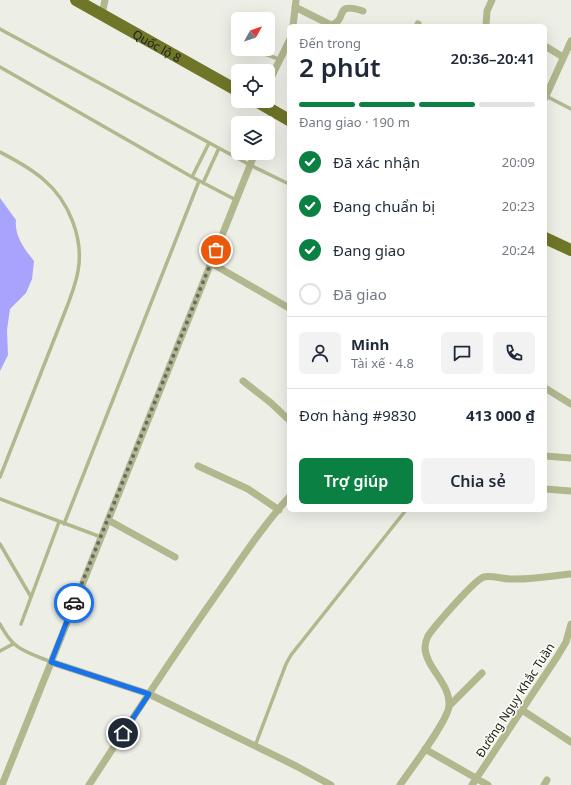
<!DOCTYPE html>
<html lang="vi">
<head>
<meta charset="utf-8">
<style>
	:root { --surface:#fff; --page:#f2f2f3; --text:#1f2937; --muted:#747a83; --line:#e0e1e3; --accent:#0b8043 }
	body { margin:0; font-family:"Noto Sans",sans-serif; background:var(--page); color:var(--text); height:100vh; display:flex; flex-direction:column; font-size:15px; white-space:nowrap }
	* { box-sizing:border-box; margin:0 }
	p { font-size:13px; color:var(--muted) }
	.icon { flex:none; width:22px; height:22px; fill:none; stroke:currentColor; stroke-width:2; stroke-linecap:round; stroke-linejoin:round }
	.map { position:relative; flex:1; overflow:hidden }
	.side { position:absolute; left:287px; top:24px; width:260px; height:488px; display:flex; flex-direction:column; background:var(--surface); border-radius:6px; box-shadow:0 4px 16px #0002 }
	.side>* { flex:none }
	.needle { width:26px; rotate:50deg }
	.tools { position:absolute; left:231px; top:12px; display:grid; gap:8px }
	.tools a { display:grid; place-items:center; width:44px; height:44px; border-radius:6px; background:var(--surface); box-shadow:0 4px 16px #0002; font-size:20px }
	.pin { position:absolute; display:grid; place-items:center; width:34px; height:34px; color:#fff; margin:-17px; border:2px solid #fff; border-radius:50%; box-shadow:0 1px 4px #0007 }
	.courier { position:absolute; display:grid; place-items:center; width:40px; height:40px; margin:-20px; border:3px solid #1a73e8; border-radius:50%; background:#fff; color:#222; box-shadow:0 1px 5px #0007 }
	.head em { font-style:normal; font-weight:600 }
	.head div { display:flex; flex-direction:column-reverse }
	.head { display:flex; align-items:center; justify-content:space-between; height:68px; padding:0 12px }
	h1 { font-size:26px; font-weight:600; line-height:30px }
	.bar { display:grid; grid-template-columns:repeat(4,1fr); gap:6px 4px; align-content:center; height:48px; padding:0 12px }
	.bar i { height:5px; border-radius:3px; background:var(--line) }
	.bar .current { background:var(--accent) }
	.bar p { grid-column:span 4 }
	.line { display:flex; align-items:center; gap:10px; padding:0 12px; border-top:1px solid var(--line) }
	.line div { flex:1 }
	.round { display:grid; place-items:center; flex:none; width:42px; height:42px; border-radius:6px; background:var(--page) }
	ol { padding:0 12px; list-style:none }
	li { display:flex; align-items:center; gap:12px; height:44px }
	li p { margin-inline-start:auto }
	li .icon { padding:4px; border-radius:50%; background:var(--accent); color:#fff; stroke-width:4 }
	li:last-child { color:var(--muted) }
	li i { width:22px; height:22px; border:2px solid var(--line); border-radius:50% }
	.action { display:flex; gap:8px; margin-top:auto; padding:8px 12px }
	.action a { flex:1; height:46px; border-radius:6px; background:var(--accent); color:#fff; font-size:16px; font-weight:600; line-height:46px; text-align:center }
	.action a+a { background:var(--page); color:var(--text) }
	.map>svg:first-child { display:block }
	.water { fill:#a8a4fd }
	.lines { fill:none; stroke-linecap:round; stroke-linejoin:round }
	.lane { stroke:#b2b78e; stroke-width:3.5 }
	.street { stroke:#b2b78e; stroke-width:7 }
	.highway { stroke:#6f7628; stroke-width:12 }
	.done { stroke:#686964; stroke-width:4; stroke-dasharray:0 7.2 }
	.route { stroke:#1a73e8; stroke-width:5 }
	.labels { text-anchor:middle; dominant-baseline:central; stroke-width:3.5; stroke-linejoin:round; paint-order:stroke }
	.street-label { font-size:12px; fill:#21211e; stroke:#fafbf3 }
</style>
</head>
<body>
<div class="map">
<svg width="571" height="785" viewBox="0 0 571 785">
	<rect width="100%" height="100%" fill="#edeee6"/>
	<path class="water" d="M0 198 16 220C14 235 25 250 34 261L32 279 26 293 10 309 7 330 8 355 0 371Z"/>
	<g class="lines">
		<path class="lane" d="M0 29 250 165 289 184
			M252 49 281 60
			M0 67 192 177 236 200
			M546 96 571 109
			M0 152C15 160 31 168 44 180 69 201 84 239 78 271 76 283 72 293 68 304L0 477
			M192 177 209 143
			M203 183 219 148
			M0 499 101 537
			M64 524 199 181
			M0 544 31 597
			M0 624C14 651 25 651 51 662
			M21 624 59 522
			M0 651 13 644
			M255 746 286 664 291 655 406 510"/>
		<path class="street" d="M295 7 331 25C349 20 332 1 363 11
			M102 14 105 0
			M293 26 296 0
			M417 26 418 24
			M486 26 487 11 492 0
			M545 46 563 57
			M268 84 289 41
			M545 98 571 41
			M268 124 274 112
			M211 263 289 308
			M243 381 271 403 289 420
			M545 388 571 404
			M545 456 571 458
			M198 466 248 489 279 510
			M545 489 571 491
			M108 520 175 557
			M51 662 149 694 296 766 331 785
			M449 706 482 673
			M522 710 571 742
			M425 749 488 785
			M2 785 255 153
			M89 785C130 722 171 659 214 598 238 564 261 528 289 497
			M400 785C410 770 448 721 449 706 451 684 426 668 425 648 425 644 426 640 428 636 434 627 475 579 484 577 492 575 502 579 511 579 531 580 551 576 571 574
			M472 785 557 657 566 642 571 624
			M544 785 547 780"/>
		<g class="highway">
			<path id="s1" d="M76 0 238 91"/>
			<path d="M256 101 289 120"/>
			<path d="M545 238 571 250"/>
		</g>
	</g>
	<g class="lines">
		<path class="done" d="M74 603 216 250"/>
		<path class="route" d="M74 603 51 662 149 694 123 733"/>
	</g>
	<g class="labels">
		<g class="street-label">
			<text stroke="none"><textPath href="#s1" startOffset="93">Quốc lộ 8</textPath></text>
			<text transform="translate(515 700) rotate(-57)">Đường Ngụy Khắc Tuần</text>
		</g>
	</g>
</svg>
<div class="tools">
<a><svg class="needle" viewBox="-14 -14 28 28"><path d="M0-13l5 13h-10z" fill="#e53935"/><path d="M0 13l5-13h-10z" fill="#747a83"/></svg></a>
<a><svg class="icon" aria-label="locate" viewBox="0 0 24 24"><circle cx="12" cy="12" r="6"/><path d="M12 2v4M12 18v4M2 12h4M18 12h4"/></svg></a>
<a><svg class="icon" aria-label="layers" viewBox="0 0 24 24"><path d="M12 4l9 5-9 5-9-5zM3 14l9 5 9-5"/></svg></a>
</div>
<div class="pin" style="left:216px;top:250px;background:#ea580c"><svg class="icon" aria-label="bag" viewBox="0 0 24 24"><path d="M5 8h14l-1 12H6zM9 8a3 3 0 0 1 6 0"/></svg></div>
<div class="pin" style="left:123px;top:733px;background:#1f2937"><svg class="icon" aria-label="home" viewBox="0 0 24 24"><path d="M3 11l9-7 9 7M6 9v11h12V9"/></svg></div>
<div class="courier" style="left:74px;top:603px"><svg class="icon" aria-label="car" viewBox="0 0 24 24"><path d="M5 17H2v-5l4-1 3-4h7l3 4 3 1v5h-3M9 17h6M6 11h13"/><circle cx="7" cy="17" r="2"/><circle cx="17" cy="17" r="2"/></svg></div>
<section class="side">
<div class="head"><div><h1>2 phút</h1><p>Đến trong</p></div><em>20:36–20:41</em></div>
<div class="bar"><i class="current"></i><i class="current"></i><i class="current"></i><i></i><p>Đang giao · 190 m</p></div>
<ol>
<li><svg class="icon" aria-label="check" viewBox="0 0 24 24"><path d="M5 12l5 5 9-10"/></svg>Đã xác nhận<p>20:09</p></li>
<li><svg class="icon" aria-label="check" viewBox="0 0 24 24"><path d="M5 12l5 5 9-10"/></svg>Đang chuẩn bị<p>20:23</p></li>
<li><svg class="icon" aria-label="check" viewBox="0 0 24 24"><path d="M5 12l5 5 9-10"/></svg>Đang giao<p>20:24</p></li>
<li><i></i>Đã giao</li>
</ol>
<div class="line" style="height:72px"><a class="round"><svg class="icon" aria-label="person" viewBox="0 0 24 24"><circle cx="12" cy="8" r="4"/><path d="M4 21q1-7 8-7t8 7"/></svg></a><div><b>Minh</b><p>Tài xế · 4.8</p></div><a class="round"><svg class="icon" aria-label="chat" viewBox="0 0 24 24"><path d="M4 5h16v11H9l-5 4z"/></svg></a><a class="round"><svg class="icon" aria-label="phone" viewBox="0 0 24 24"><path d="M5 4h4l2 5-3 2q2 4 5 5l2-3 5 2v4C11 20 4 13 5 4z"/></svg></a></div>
<div class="line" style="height:52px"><div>Đơn hàng #9830</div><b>413 000 ₫</b></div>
<div class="action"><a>Trợ giúp</a><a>Chia sẻ</a></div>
</section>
</div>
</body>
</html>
